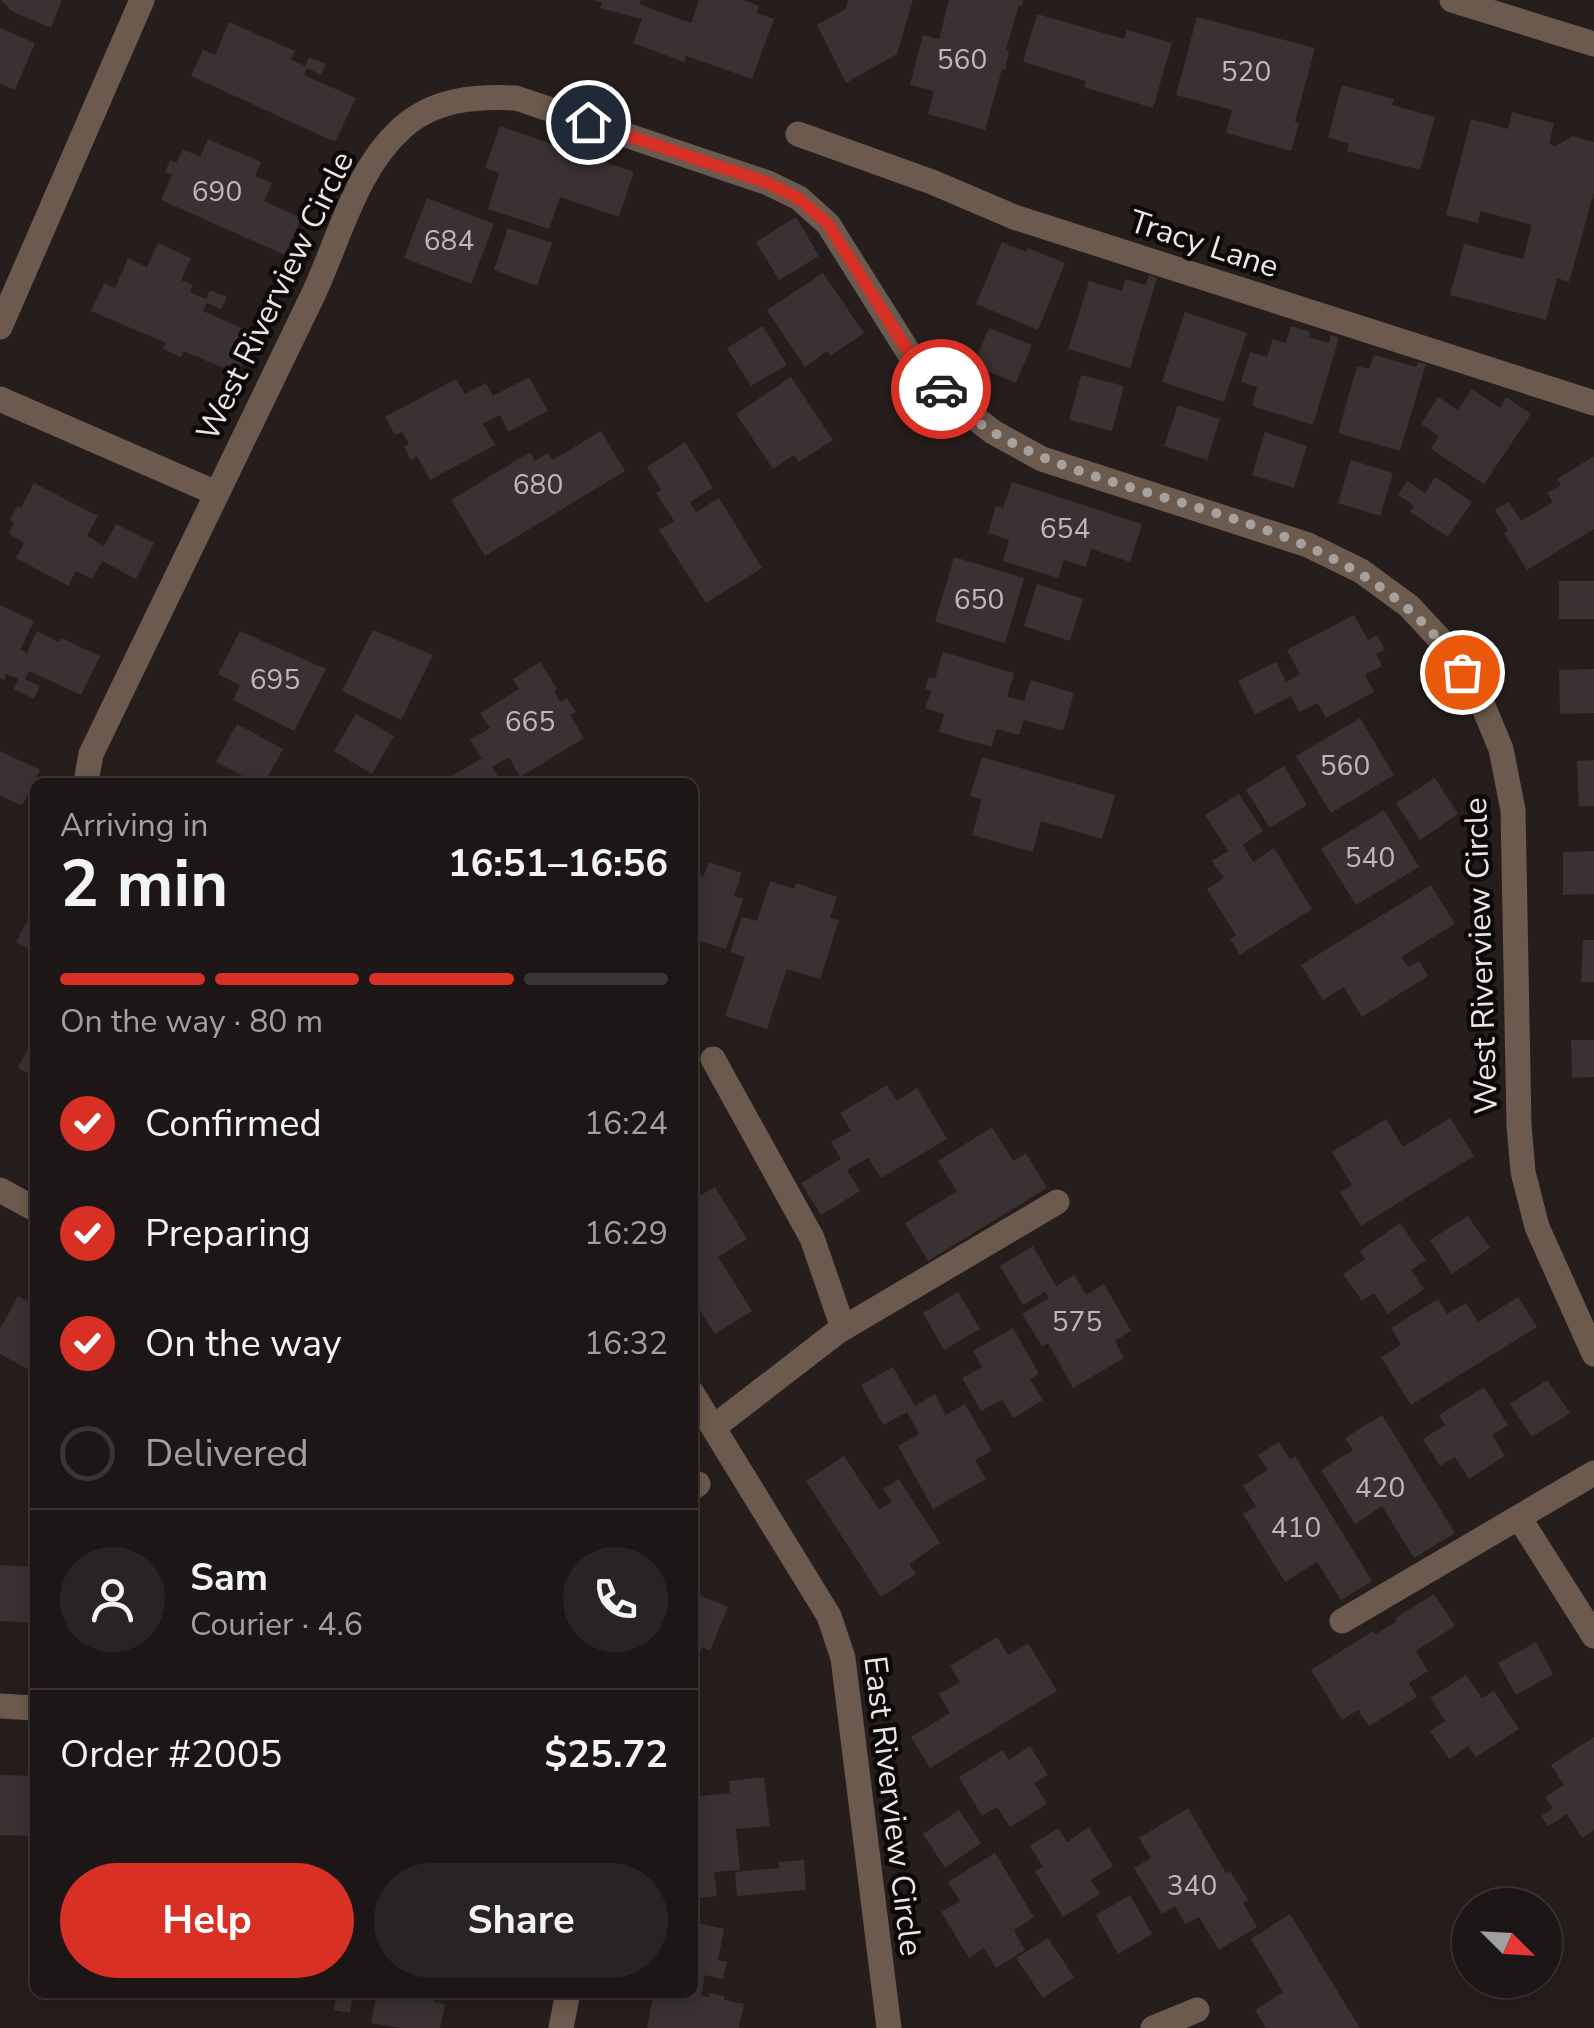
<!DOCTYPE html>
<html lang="en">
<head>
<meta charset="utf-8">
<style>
	:root { --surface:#1c1616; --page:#292323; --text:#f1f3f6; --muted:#a09fa1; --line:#3a3535; --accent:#d93025 }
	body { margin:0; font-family:"Nunito Sans",sans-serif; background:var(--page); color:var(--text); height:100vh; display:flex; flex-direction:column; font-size:38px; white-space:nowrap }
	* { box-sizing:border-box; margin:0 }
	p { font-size:32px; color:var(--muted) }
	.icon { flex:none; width:55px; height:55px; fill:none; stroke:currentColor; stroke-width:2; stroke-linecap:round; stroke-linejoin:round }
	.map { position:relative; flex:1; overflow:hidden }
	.drawer { position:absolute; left:30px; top:778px; width:668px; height:1220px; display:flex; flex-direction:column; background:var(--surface); border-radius:15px; box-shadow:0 5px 15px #0003,0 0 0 2px var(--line) }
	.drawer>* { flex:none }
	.needle { width:65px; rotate:114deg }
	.fabs { position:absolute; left:1452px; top:1888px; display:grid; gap:20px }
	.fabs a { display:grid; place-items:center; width:110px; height:110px; border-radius:50%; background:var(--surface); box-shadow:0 5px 15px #0003,0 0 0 2px var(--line); font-size:50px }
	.pin { position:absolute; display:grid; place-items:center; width:85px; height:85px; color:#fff; margin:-42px; border:5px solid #fff; border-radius:50%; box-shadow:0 2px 10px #0007 }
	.courier { position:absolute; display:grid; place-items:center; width:100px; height:100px; margin:-50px; border:8px solid #d93025; border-radius:50%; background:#fff; color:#222; box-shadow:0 2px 12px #0007 }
	.overview em { font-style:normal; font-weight:700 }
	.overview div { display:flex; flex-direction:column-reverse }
	.overview { display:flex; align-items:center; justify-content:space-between; height:170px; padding:0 30px }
	h1 { font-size:65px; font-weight:700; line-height:75px }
	.bar { display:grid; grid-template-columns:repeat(4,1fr); gap:15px 10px; align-content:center; height:120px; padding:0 30px }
	.bar i { height:12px; border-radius:8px; background:var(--line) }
	.bar .active { background:var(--accent) }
	.bar p { grid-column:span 4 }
	.line { display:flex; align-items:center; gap:25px; padding:0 30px; border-top:2px solid var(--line) }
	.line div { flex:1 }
	.round { display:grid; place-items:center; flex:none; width:105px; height:105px; border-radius:52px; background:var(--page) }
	ol { padding:0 30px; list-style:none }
	li { display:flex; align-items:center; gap:30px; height:110px }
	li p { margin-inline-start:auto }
	li .icon { padding:10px; border-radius:50%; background:var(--accent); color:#fff; stroke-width:4 }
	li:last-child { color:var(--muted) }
	li i { width:55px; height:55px; border:5px solid var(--line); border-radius:50% }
	.action { display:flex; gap:20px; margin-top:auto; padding:20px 30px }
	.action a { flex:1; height:115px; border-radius:60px; background:var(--accent); color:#fff; font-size:40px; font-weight:700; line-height:115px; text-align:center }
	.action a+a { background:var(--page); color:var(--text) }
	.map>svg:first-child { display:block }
	.building { fill:#393132 }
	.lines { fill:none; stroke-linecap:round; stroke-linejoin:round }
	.lane { stroke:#6b5a4d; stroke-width:25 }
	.street { stroke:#6b5a4d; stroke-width:25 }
	.done { stroke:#a6a09f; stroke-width:10; stroke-dasharray:0 18 }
	.route { stroke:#d93025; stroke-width:12 }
	.labels { text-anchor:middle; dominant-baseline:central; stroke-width:9; stroke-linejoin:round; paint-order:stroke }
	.number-label { font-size:28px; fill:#beb9b8 }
	.street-label { font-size:32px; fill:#ebe6e5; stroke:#0c0908 }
</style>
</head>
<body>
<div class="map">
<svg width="1594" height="2028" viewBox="0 0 1594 2028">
	<rect width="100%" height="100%" fill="#261e1d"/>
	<path class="building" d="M0 0H62L51 28 9 10V7Z
		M594 0H641L639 4 691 23 699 0H744L759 6 757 13 774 19 752 79 686 56 684 62 633 43 642 19 600 8 602 3Z
		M848 0H913L897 54 846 83 817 25 846 9Z
		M949 0H1023L1022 6 1019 5 1006 50 1009 51 1005 70 1002 69 985 130 928 114 934 91 910 85 923 35 939 39Z
		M1037 14 1124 39 1127 30 1172 43 1153 108 1084 87 1086 81 1023 62Z
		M1197 17 1315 48 1295 122 1299 123 1291 151 1226 133 1232 110 1176 95Z
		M229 22 295 51 291 59 305 66 309 57 326 64 321 75 307 68 304 75 356 98 335 142 191 76 203 50 215 55Z
		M0 28 35 43 15 90 0 84Z
		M1342 85 1394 99 1392 105 1435 117 1420 170 1347 151 1349 144 1328 137Z
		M1512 112 1554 123 1549 144 1556 146 1572 136 1594 142V192L1569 282 1557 278 1546 320 1450 295 1464 244 1523 259 1532 225 1481 211 1477 223 1446 215 1471 119 1508 129Z
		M500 126 634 172 619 217 560 197 549 229 488 209 499 173 485 168Z
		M208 139 261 162 255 176 272 183 264 201 301 218 285 255 161 200 172 175 165 172 170 160 176 163 183 149 200 157Z
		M427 198 494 224 471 284 404 258Z
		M796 217 819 256 779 280 756 242Z
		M508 228 552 243 537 286 494 270Z
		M1002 242 1026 252 1028 248 1065 263 1038 330 976 304Z
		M158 243 191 258 181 280 193 285 190 292 206 299 210 290 227 297 221 309 207 303 203 311 255 334 238 374 183 351 181 357 163 349 166 343 91 311 104 283 115 288 128 258 147 267Z
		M823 273 864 333 830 356 827 351 805 367 767 310Z
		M1149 275 1157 278 1130 368 1068 349 1089 281 1122 291 1125 279 1146 285Z
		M1185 312 1247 333 1224 402 1162 382Z
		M763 326 787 365 751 386 727 348Z
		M1291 326 1311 332 1309 337 1329 343 1331 335 1339 338 1313 425 1252 406 1257 387 1241 382 1250 352 1267 357 1273 339 1286 343Z
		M989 328 1032 345 1016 383 973 365Z
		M1374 355 1416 367 1418 362 1426 364 1400 451 1338 433 1357 366 1369 369Z
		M1081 375 1124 386 1112 431 1069 420Z
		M529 377 548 411 508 432 500 415 483 424 495 445 430 480 417 456 411 460 404 446 409 444 402 432 395 435 385 417 456 379 465 394 486 383 493 396Z
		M791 377 833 440 799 462 794 455 773 469 736 414Z
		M1472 389 1500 408 1506 397 1531 414 1484 484 1431 449 1439 436 1421 424 1438 397 1458 410Z
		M1178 405 1220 419 1207 460 1164 446Z
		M601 431 625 471 485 556 451 500 530 452 535 461 548 453 553 460Z
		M1265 432 1307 446 1294 488 1252 475Z
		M685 442 713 488 690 502 696 512 719 498 762 568 706 603 659 530 674 521 656 493 661 490 647 467Z
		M1594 456V529L1527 570 1504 533 1508 531 1495 510 1509 502 1521 521 1553 502 1547 493 1561 485 1557 479Z
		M1351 460 1393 473 1380 516 1338 503Z
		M1435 477 1472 502 1448 537 1410 512 1414 506 1398 495 1407 481 1425 493Z
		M1012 482 1142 524 1130 562 1091 549 1086 567 1064 560 1058 578 1003 561 1009 540 988 533 996 506 1003 508Z
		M34 483 98 516 87 536 104 546 116 524 154 543 136 579 102 561 92 579 76 571 68 586 16 558 24 543 9 534 14 523 10 520 17 506 21 508Z
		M954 557 1024 578 1005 643 935 622Z
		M1559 581H1594V619H1559Z
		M1037 584 1083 599 1070 641 1024 626Z
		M0 605 34 621 20 650 27 653 37 631 59 642 61 638 100 656 81 695 29 671 25 679 40 686 34 699 14 689 18 679 6 674 4 680 0 678Z
		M1354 615 1368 640 1377 635 1385 650 1376 654 1382 666 1365 675 1374 692 1326 718 1318 703 1299 712 1291 696 1255 715 1238 681 1276 662 1286 682 1300 674 1287 650Z
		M373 630 433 655 401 720 342 691Z
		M240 631 326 669 294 731 233 700 240 685 218 674Z
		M943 652 1014 673 1007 697 1024 701 1031 680 1074 693 1063 731 1024 720 1019 735 997 729 991 747 939 732 944 714 925 708 931 691 925 689 929 677 935 679Z
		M540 662 557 689 554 691 560 702 567 698 576 712 570 715 584 738 520 777 509 757 492 767 502 782H451L449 778 482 758 470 740 490 728 480 713 519 689 513 679Z
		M1594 669V713L1560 714 1559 670Z
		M356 714 394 736 372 774 334 751Z
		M1360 718 1394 775 1331 813 1296 756Z
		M237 724 283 749 265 782H254L216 762Z
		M0 751 40 770 22 806 0 795Z
		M982 757 1115 795 1102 839 1041 821 1033 852 972 835 982 799 970 796Z
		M1594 760V806H1579L1577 761Z
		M1284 766 1307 805 1270 828 1246 790Z
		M1435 778 1458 814 1420 840 1396 803Z
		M1239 794 1263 831 1243 845 1253 862 1274 848 1312 909 1240 955 1230 939 1236 935 1207 889 1224 878 1212 861 1228 851 1205 815Z
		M1384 810 1419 867 1356 905 1321 849Z
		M1594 851V894L1563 895V852Z
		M709 862 742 873 734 896 743 899 726 949 692 939V873L703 877Z
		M770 881 794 889 796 883 837 897 830 918 839 920 820 979 787 969 767 1029 725 1016 745 957 730 952 742 917 757 921Z
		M1431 885 1455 924 1401 957 1408 967 1419 961 1428 976 1362 1017 1344 987 1323 1000 1301 965Z
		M35 906V952L16 942Z
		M1583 940H1594V982H1581Z
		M35 1034V1077L18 1068Z
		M1571 1040H1594V1077L1572 1078Z
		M887 1085 897 1101 917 1088 947 1139 881 1178 868 1158 847 1170 860 1191 821 1215 801 1183 841 1159 831 1142 851 1131 840 1113Z
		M1450 1118 1474 1156 1361 1226 1340 1192 1352 1185 1332 1152 1386 1119 1403 1147Z
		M992 1127 1013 1161 1026 1153 1047 1188 928 1261 905 1223 957 1191 938 1161Z
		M715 1187 747 1239 718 1257 752 1311 715 1334 692 1298V1200Z
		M1468 1216 1490 1248 1452 1274 1430 1240Z
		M1400 1223 1426 1260 1411 1270 1424 1289 1388 1314 1374 1293 1362 1301 1343 1274 1365 1259 1360 1251Z
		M1033 1246 1056 1286 1074 1275 1086 1295 1104 1284 1131 1331 1115 1341 1124 1358 1073 1388 1048 1343 1042 1346 1022 1314 1049 1298 1045 1292 1023 1305 1000 1266Z
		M958 1292 980 1329 944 1350 923 1313Z
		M18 1296 35 1305V1373L0 1354V1329Z
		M1518 1297 1537 1327 1411 1405 1381 1357 1401 1345 1391 1328 1438 1299 1447 1314 1466 1303 1478 1322Z
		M1013 1328 1039 1374 1030 1379 1043 1400 1013 1418 1002 1400 981 1411 962 1378 982 1367 973 1351Z
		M893 1367 915 1406 935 1394 946 1415 965 1404 992 1451 975 1460 986 1479 933 1509 898 1446 919 1434 907 1412 883 1425 861 1385Z
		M1547 1380 1570 1413 1532 1437 1510 1404Z
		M1484 1387 1508 1425 1492 1435 1505 1456 1469 1479 1455 1457 1440 1466 1423 1439 1445 1425 1439 1415Z
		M1382 1415 1455 1533 1414 1558 1382 1506 1355 1524 1321 1470 1353 1450 1345 1438Z
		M1279 1442 1290 1459 1295 1456 1372 1581 1341 1600 1317 1562 1285 1582 1243 1514 1256 1506 1243 1486 1268 1470 1258 1455Z
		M844 1456 879 1509 892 1502 883 1489 899 1479 940 1543 909 1564 916 1574 881 1597 806 1481Z
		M0 1565 35 1567V1623L0 1621Z
		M692 1592 728 1607 710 1651 702 1647 693 1670Z
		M1434 1594 1455 1626 1416 1651 1428 1671 1409 1683 1417 1697 1369 1726 1358 1710 1342 1720 1311 1670 1373 1631 1376 1634 1397 1621 1395 1618Z
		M997 1637 1008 1655 1028 1643 1057 1691 930 1768 911 1737 950 1713 939 1694 960 1682 950 1666Z
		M1536 1642 1553 1674 1516 1695 1498 1663Z
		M1466 1675 1482 1698 1494 1691 1519 1729 1476 1757 1468 1746 1449 1759 1430 1731 1445 1721 1430 1698Z
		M1594 1737V1830L1582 1838 1567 1814 1548 1826 1541 1816 1553 1808 1545 1797 1564 1785 1551 1765Z
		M1030 1746 1048 1775 1034 1783 1047 1804 1010 1827 997 1807 982 1816 959 1777 1003 1750 1009 1760Z
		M0 1775 35 1776 30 1836 0 1835Z
		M764 1777 770 1826 736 1829 740 1870 714 1872 717 1896 692 1899V1797L730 1793 729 1781Z
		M1188 1808 1226 1873 1230 1871 1248 1900 1243 1903 1257 1927 1219 1950 1199 1917 1185 1924 1175 1906 1162 1914 1134 1868 1151 1858 1139 1838Z
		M959 1810 981 1843 945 1868 923 1834Z
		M1089 1827 1113 1866 1091 1880 1100 1894 1063 1917 1035 1871 1043 1867 1030 1846 1058 1828 1067 1842Z
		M995 1853 1034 1917 1014 1930 1025 1950 996 1968 984 1948 969 1958 941 1912 960 1901 948 1882Z
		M804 1860 806 1890 737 1896 735 1872 779 1868 778 1862Z
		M1130 1895 1152 1934 1118 1954 1096 1915Z
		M1290 1914 1360 2028H1266L1255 2010 1283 1992 1251 1939Z
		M692 1922 724 1929 718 1960 727 1962 723 1979 705 1975 701 1996 709 1997 710 1993 724 1996V2000L744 2004 739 2028H647L654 1992H692Z
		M1048 1938 1074 1977 1043 1998 1016 1958Z
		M337 1992H353L350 2013 334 2010Z
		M377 1992H436L434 2002 445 2004 440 2028H400L371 2023Z"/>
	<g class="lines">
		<path class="lane" d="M798 134 932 182 1014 217 1594 403
			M0 399 216 493
			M86 782 91 754C164 601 238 448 313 295 339 240 355 170 402 128 434 99 475 96 516 98L768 183 799 198 828 224 909 353 949 398 993 432 1042 459 1308 545 1361 571 1409 606 1447 647 1479 696 1501 749 1513 810 1519 1125 1523 1172 1537 1227 1594 1354
			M713 1059 812 1238 843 1328
			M692 1393 829 1616 843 1658 889 2028
			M714 1427 837 1332 1057 1202
			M1520 1519 1594 1636
			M1342 1621 1594 1473
			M1153 2028 1197 2010"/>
		<path class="street" d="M1452 0 1594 44
			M0 327 142 0
			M0 1190 35 1209
			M692 1488 698 1484
			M0 1706 35 1708
			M561 2028 568 1992"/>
	</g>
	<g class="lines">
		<path class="done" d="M941 389C982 436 1042 459 1100 478 1233 521 1381 545 1462 672"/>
		<path class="route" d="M588 122 768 183 798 198 828 224 909 353 941 389"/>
	</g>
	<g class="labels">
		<g class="number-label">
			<text x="962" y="60">560</text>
			<text x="1246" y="72">520</text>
			<text x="217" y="192">690</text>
			<text x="449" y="241">684</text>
			<text x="538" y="485">680</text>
			<text x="1065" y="529">654</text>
			<text x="979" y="600">650</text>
			<text x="275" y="680">695</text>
			<text x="530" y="722">665</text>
			<text x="1345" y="766">560</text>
			<text x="1370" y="858">540</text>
			<text x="1077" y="1322">575</text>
			<text x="1380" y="1488">420</text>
			<text x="1296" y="1528">410</text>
			<text x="1192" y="1886">340</text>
		</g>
		<g class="street-label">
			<text transform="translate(1204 244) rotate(18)">Tracy Lane</text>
			<text transform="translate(275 296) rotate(-64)">West Riverview Circle</text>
			<text transform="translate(1481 956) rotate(-92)">West Riverview Circle</text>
			<text transform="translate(893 1806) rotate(83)">East Riverview Circle</text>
		</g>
	</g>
</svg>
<div class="fabs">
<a><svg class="needle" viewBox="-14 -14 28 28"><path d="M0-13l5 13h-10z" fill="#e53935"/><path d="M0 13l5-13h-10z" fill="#a09fa1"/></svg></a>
</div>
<div class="pin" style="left:1462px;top:672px;background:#ea580c"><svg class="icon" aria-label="bag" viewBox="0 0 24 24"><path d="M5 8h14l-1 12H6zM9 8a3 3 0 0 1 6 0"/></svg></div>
<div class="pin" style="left:588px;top:122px;background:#1f2937"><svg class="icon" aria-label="home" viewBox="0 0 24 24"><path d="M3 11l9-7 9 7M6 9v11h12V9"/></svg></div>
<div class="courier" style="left:941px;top:389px"><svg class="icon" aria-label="car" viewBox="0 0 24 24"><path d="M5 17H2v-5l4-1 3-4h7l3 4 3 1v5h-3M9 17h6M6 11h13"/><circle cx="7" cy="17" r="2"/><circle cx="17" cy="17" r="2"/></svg></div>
<section class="drawer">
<div class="overview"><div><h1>2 min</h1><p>Arriving in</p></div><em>16:51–16:56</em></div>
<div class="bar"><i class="active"></i><i class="active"></i><i class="active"></i><i></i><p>On the way · 80 m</p></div>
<ol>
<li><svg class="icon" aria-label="check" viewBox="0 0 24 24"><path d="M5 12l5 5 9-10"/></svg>Confirmed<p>16:24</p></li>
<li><svg class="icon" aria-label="check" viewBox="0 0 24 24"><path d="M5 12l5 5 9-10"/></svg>Preparing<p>16:29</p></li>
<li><svg class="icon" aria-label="check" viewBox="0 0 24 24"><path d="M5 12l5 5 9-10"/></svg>On the way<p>16:32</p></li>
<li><i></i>Delivered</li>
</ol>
<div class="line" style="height:180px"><a class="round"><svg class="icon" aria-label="person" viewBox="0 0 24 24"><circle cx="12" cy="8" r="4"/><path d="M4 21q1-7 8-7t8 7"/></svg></a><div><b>Sam</b><p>Courier · 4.6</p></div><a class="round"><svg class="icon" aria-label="phone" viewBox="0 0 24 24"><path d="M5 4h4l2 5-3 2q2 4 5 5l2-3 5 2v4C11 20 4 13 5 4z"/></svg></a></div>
<div class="line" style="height:130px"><div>Order #2005</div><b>$25.72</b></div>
<div class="action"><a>Help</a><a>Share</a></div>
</section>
</div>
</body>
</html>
